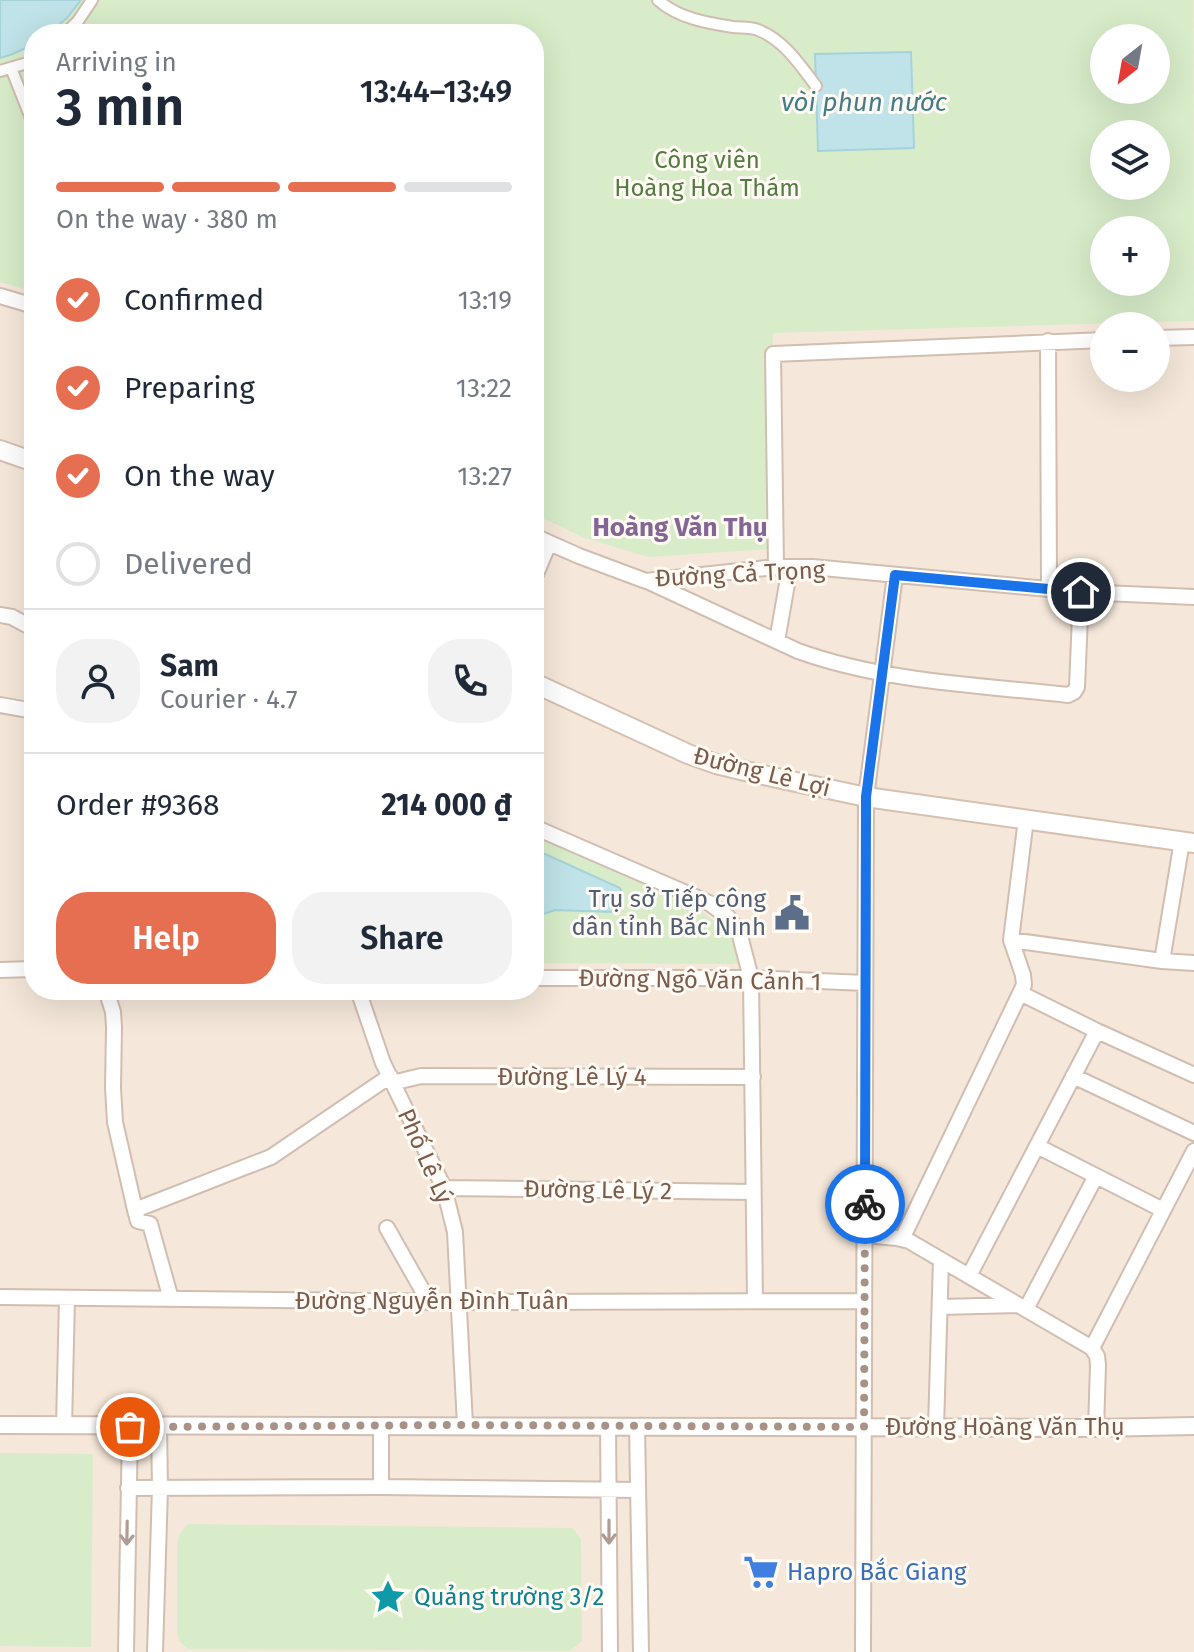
<!DOCTYPE html>
<html lang="en">
<head>
<meta charset="utf-8">
<style>
	:root { --surface:#fff; --page:#f2f2f3; --text:#1f2937; --muted:#747a83; --line:#e0e1e3; --accent:#e76f51 }
	body { margin:0; font-family:"Fira Sans",sans-serif; background:var(--page); color:var(--text); height:100vh; display:flex; flex-direction:column; font-size:30px; white-space:nowrap }
	* { box-sizing:border-box; margin:0 }
	p { font-size:26px; color:var(--muted) }
	.icon { flex:none; width:44px; height:44px; fill:none; stroke:currentColor; stroke-width:2; stroke-linecap:round; stroke-linejoin:round }
	.map { position:relative; flex:1; overflow:hidden }
	.panel { position:absolute; left:24px; top:24px; width:520px; height:976px; display:flex; flex-direction:column; background:var(--surface); border-radius:32px; box-shadow:0 8px 32px #0002 }
	.panel>* { flex:none }
	.needle { width:52px; rotate:211deg }
	.buttons { position:absolute; left:1090px; top:24px; display:grid; gap:16px }
	.buttons a { display:grid; place-items:center; width:80px; height:80px; border-radius:50%; background:var(--surface); box-shadow:0 8px 32px #0002; font-size:40px }
	.pin { position:absolute; display:grid; place-items:center; width:68px; height:68px; color:#fff; margin:-34px; border:4px solid #fff; border-radius:50%; box-shadow:0 2px 8px #0007 }
	.courier { position:absolute; display:grid; place-items:center; width:80px; height:80px; margin:-40px; border:6px solid #1a73e8; border-radius:50%; background:#fff; color:#222; box-shadow:0 2px 10px #0007 }
	.overview em { font-style:normal; font-weight:600 }
	.overview div { display:flex; flex-direction:column-reverse }
	.overview { display:flex; align-items:center; justify-content:space-between; height:136px; padding:0 32px }
	h1 { font-size:52px; font-weight:600; line-height:60px }
	.bar { display:grid; grid-template-columns:repeat(4,1fr); gap:12px 8px; align-content:center; height:96px; padding:0 32px }
	.bar i { height:10px; border-radius:6px; background:var(--line) }
	.bar .selected { background:var(--accent) }
	.bar p { grid-column:span 4 }
	.line { display:flex; align-items:center; gap:20px; padding:0 32px; border-top:2px solid var(--line) }
	.line div { flex:1 }
	.round { display:grid; place-items:center; flex:none; width:84px; height:84px; border-radius:32px; background:var(--page) }
	ol { padding:0 32px; list-style:none }
	li { display:flex; align-items:center; gap:24px; height:88px }
	li p { margin-inline-start:auto }
	li .icon { padding:8px; border-radius:50%; background:var(--accent); color:#fff; stroke-width:4 }
	li:last-child { color:var(--muted) }
	li i { width:44px; height:44px; border:4px solid var(--line); border-radius:50% }
	.button { display:flex; gap:16px; margin-top:auto; padding:16px 32px }
	.button a { flex:1; height:92px; border-radius:32px; background:var(--accent); color:#fff; font-size:32px; font-weight:600; line-height:92px; text-align:center }
	.button a+a { background:var(--page); color:var(--text) }
	.map>svg:first-child { display:block }
	.residential { fill:#f5e8da; fill-rule:evenodd }
	.green { fill:#d8ecc9; fill-rule:evenodd }
	.water { fill:#bfe3e8; stroke:#a5d3da; stroke-width:2 }
	.lines { fill:none; stroke-linecap:round; stroke-linejoin:round }
	.pedestrian-casing { stroke:#d1beb0; stroke-width:14 }
	.minor-casing { stroke:#d1beb0; stroke-width:18 }
	.tertiary-casing { stroke:#d1beb0; stroke-width:20 }
	.secondary-casing { stroke:#d6c0b0; stroke-width:22 }
	.pedestrian { stroke:#fff; stroke-width:10 }
	.minor { stroke:#fff; stroke-width:14 }
	.tertiary { stroke:#fff; stroke-width:16 }
	.secondary { stroke:#fff; stroke-width:18 }
	.oneway { stroke:#af9d94 }
	.done { stroke:#a89285; stroke-width:8; stroke-dasharray:0 14.4 }
	.route { stroke:#1a73e8; stroke-width:10 }
	.labels { text-anchor:middle; dominant-baseline:central; stroke-width:6; stroke-linejoin:round; paint-order:stroke }
	.park-label { font-size:24px; fill:#537a41; stroke:#fffaf3 }
	.street-label { font-size:24px; fill:#7a5c4d; stroke:#fffaf3 }
	.service-label { font-size:24px; fill:#4e5e75; stroke:#fffaf3; text-anchor:end }
	.shop-label { font-size:24px; fill:#366cbe; stroke:#fffaf3; text-anchor:start }
	.culture-label { font-size:24px; fill:#0d838f; stroke:#fffaf3; text-anchor:start }
	.water-label { font-size:26px; font-style:italic; fill:#437c86; stroke:#fffaf3 }
	.neighbourhood-label { font-size:26px; font-weight:bold; fill:#846695; stroke:#fffaf3 }
</style>
</head>
<body>
<div class="map">
<svg width="1194" height="1652" viewBox="0 0 1194 1652">
	<rect width="100%" height="100%" fill="#fdf6ec"/>
	<path class="residential" d="M0 0H1194V1652H0ZM34 34H534V990H34ZM1104 38H1156V90H1104ZM1104 134H1156V186H1104ZM1104 230H1156V282H1104ZM1104 326H1156V378H1104Z"/>
	<path class="green" d="M0 0H1193L1194 321 773 333 768 549 648 557 585 538 534 514V34H34V292L0 282ZM1104 38H1156V90H1104ZM1104 134H1156V186H1104ZM1104 230H1156V282H1104Z
		M534 836 692 905 720 925 737 941V964L534 963Z
		M0 1453 93 1454 91 1647 0 1646Z
		M188 1524 572 1528 581 1539 582 1641 570 1651 188 1649 179 1641 177 1631V1546L179 1535Z"/>
	<path class="water" d="M0 0H81L67 18 48 34H34V44L13 54 0 58Z
		M911 52 914 148 818 151 815 54Z
		M534 849 620 888C625 898 622 909 611 912L555 910 540 915 534 924Z"/>
	<g class="lines">
		<g class="pedestrian-casing">
			<path id="pedestrian" d="M658 0C678 18 707 23 733 27 741 28 751 27 758 30 784 40 800 65 816 86
				M65 34 78 21 92 0
				M11 68 34 126
				M0 71 34 61"/>
		</g>
		<g class="minor-casing">
			<path id="minor" d="M0 296 34 306
				M1156 338 1194 337
				M1048 341 1049 588
				M534 536 579 556 646 581 776 567H812L1081 592 1194 597
				M776 567 773 354 1104 340
				M534 579 549 543
				M647 581 798 651C884 682 978 685 1068 695L1074 692 1077 687 1081 592
				M0 615 12 617 34 629
				M777 641 790 567
				M0 705 34 711
				M534 827 709 903 727 916 739 932 751 978 755 1300
				M1011 940 1162 961 1194 963
				M1162 961 1182 841
				M0 970 34 969
				M534 978H751L865 983
				M106 990 113 1012 114 1027 113 1088 115 1122 135 1210 271 1157 390 1076
				M358 990 383 1063 444 1188 455 1232 465 1425
				M1097 1031 1194 1075
				M1073 1076 1194 1133
				M392 1083 421 1076 753 1077
				M1037 1146 1163 1210
				M444 1188 753 1192
				M135 1210 138 1221 150 1224 171 1299
				M387 1228 429 1302
				M865 1235 897 1238 909 1241 1092 1348 1097 1356 1098 1365 1096 1428
				M902 1239 1024 985 1023 975 1011 940 1026 819
				M969 1276 1097 1031 1020 993
				M0 1297 459 1302 864 1301
				M940 1307 1018 1305
				M1026 1309 1096 1176
				M1092 1348 1194 1151
				M64 1426 67 1298
				M608 1426 610 1652
				M637 1427 641 1652
				M936 1427 941 1260
				M381 1487V1426
				M128 1488 381 1487 638 1490
				M126 1652 130 1427
				M155 1652 160 1488 159 1427
				M863 1652 866 797 895 575"/>
		</g>
		<g class="tertiary-casing">
			<path id="tertiary" d="M0 1425 1096 1428 1194 1426"/>
		</g>
		<g class="secondary-casing">
			<path id="secondary" d="M0 450 34 462
				M534 683 688 754 716 764 745 771 866 797 1194 843"/>
		</g>
		<use href="#pedestrian" class="pedestrian"/>
		<use href="#minor" class="minor"/>
		<use href="#tertiary" class="tertiary"/>
		<use href="#secondary" class="secondary"/>
	</g>
	<defs><path id="oneway-shaft" d="M-6 0H5M1.5-3L5.5 0L1.5 3" fill="none" stroke-width="1.6" stroke-linecap="round" stroke-linejoin="round" transform="scale(2)"/></defs>
	<g class="oneway">
		<use href="#oneway-shaft" transform="translate(609 1532) rotate(90)"/>
		<use href="#oneway-shaft" transform="translate(127 1533) rotate(91)"/>
	</g>
	<g class="lines">
		<path class="done" d="M130 1427 465 1425 864 1427 865 1204"/>
		<path class="route" d="M865 1204 866 797 895 575 1081 592"/>
	</g>
	<defs>
		<g id="civic-bare" transform="scale(2.76)"><path d="M-.6-6.5H3V-4.5H.6V-3L4-1V1h2V6H-6V1h2V-1L-.6-3ZM-1.2 2.5V6h2.4V2.5Z" fill="#5c6f8a" stroke="#fffaf3" stroke-width="2.5" paint-order="stroke"/></g>
		<g id="supermarket-bare" transform="scale(2.76)"><path d="M-6-5.5h2.5l.6 2H6L4.5 2H-2.5L-4.4-4H-6ZM-1.5 3.2a1.3 1.3 0 1 0 .1 0ZM3 3.2a1.3 1.3 0 1 0 .1 0Z" fill="#3f7fe0" stroke="#fffaf3" stroke-width="2.5" paint-order="stroke"/></g>
		<g id="sight-bare" transform="scale(2.76)"><path d="M0-6L1.8-2.2L6-1.7L2.9 1.2L3.7 5.4L0 3.3L-3.7 5.4L-2.9 1.2L-6-1.7L-1.8-2.2Z" fill="#0f9aa8" stroke="#fffaf3" stroke-width="2.5" paint-order="stroke"/></g>
	</defs>
	<g fill-rule="evenodd">
		<use href="#civic-bare" x="792" y="913"/>
		<use href="#supermarket-bare" x="761" y="1572"/>
		<use href="#sight-bare" x="388" y="1597"/>
	</g>
	<g class="labels">
		<g class="park-label">
			<text x="707" y="160">Công viên<tspan x="707" dy="28">Hoàng Hoa Thám</tspan></text>
		</g>
		<g class="street-label">
			<text transform="translate(740 574) rotate(-3)">Đường Cả Trọng</text>
			<text transform="translate(762 772) rotate(14)">Đường Lê Lợi</text>
			<text transform="translate(700 980) rotate(1)">Đường Ngô Văn Cảnh 1</text>
			<text x="572" y="1077">Đường Lê Lý 4</text>
			<text transform="translate(425 1156) rotate(66)">Phố Lê Lý</text>
			<text transform="translate(598 1190) rotate(1)">Đường Lê Lý 2</text>
			<text x="432" y="1301">Đường Nguyễn Đình Tuân</text>
			<text x="1005" y="1427">Đường Hoàng Văn Thụ</text>
		</g>
		<g class="service-label">
			<text x="766" y="899">Trụ sở Tiếp công<tspan x="766" dy="28">dân tỉnh Bắc Ninh</tspan></text>
		</g>
		<g class="shop-label">
			<text x="787" y="1572">Hapro Bắc Giang</text>
		</g>
		<g class="culture-label">
			<text x="414" y="1597">Quảng trường 3/2</text>
		</g>
		<g class="water-label">
			<text x="864" y="102">vòi phun nước</text>
		</g>
		<g class="neighbourhood-label">
			<text x="680" y="527">Hoàng Văn Thụ</text>
		</g>
	</g>
</svg>
<div class="buttons">
<a><svg class="needle" viewBox="-14 -14 28 28"><path d="M0-13l5 13h-10z" fill="#e53935"/><path d="M0 13l5-13h-10z" fill="#747a83"/></svg></a>
<a><svg class="icon" aria-label="layers" viewBox="0 0 24 24"><path d="M12 4l9 5-9 5-9-5zM3 14l9 5 9-5"/></svg></a>
<a>+</a>
<a>−</a>
</div>
<div class="pin" style="left:130px;top:1427px;background:#ea580c"><svg class="icon" aria-label="bag" viewBox="0 0 24 24"><path d="M5 8h14l-1 12H6zM9 8a3 3 0 0 1 6 0"/></svg></div>
<div class="pin" style="left:1081px;top:592px;background:#1f2937"><svg class="icon" aria-label="home" viewBox="0 0 24 24"><path d="M3 11l9-7 9 7M6 9v11h12V9"/></svg></div>
<div class="courier" style="left:865px;top:1204px"><svg class="icon" aria-label="bike" viewBox="0 0 24 24"><circle cx="6" cy="16" r="4"/><circle cx="18" cy="16" r="4"/><path d="M6 16l4-8h5l3 8M10 8l3 8H6M13 5h3"/></svg></div>
<section class="panel">
<div class="overview"><div><h1>3 min</h1><p>Arriving in</p></div><em>13:44–13:49</em></div>
<div class="bar"><i class="selected"></i><i class="selected"></i><i class="selected"></i><i></i><p>On the way · 380 m</p></div>
<ol>
<li><svg class="icon" aria-label="check" viewBox="0 0 24 24"><path d="M5 12l5 5 9-10"/></svg>Confirmed<p>13:19</p></li>
<li><svg class="icon" aria-label="check" viewBox="0 0 24 24"><path d="M5 12l5 5 9-10"/></svg>Preparing<p>13:22</p></li>
<li><svg class="icon" aria-label="check" viewBox="0 0 24 24"><path d="M5 12l5 5 9-10"/></svg>On the way<p>13:27</p></li>
<li><i></i>Delivered</li>
</ol>
<div class="line" style="height:144px"><a class="round"><svg class="icon" aria-label="person" viewBox="0 0 24 24"><circle cx="12" cy="8" r="4"/><path d="M4 21q1-7 8-7t8 7"/></svg></a><div><b>Sam</b><p>Courier · 4.7</p></div><a class="round"><svg class="icon" aria-label="phone" viewBox="0 0 24 24"><path d="M5 4h4l2 5-3 2q2 4 5 5l2-3 5 2v4C11 20 4 13 5 4z"/></svg></a></div>
<div class="line" style="height:104px"><div>Order #9368</div><b>214 000 ₫</b></div>
<div class="button"><a>Help</a><a>Share</a></div>
</section>
</div>
</body>
</html>
